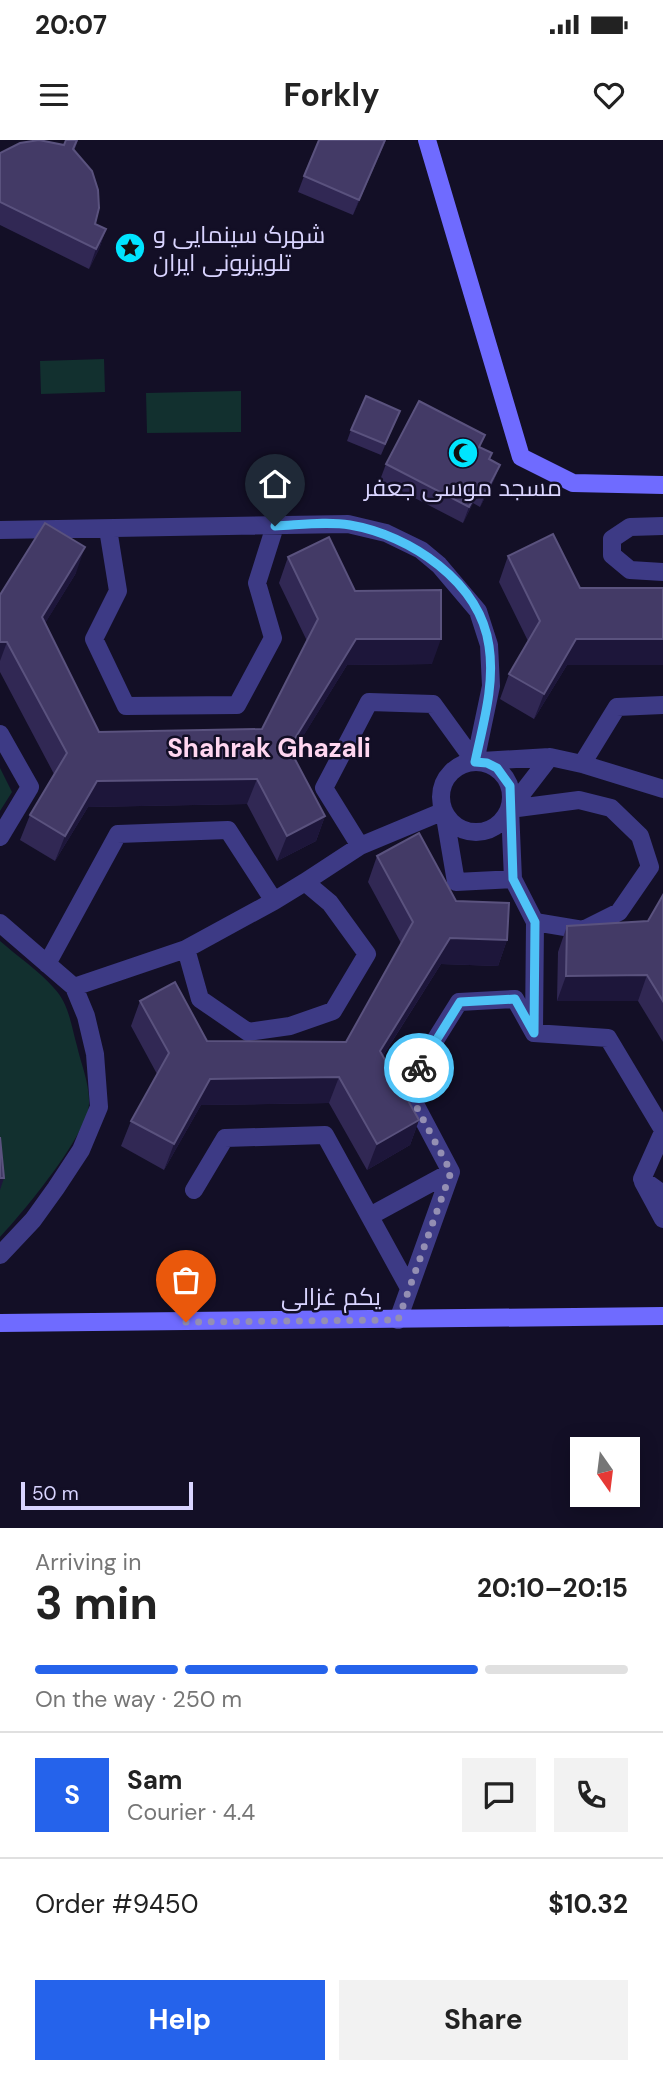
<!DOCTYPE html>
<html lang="en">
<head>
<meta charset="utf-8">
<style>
	:root { --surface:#fff; --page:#f2f2f2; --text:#222; --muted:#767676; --line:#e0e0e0; --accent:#2563eb }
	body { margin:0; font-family:"DM Sans",Cairo,sans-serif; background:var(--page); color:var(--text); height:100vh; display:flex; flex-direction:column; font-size:26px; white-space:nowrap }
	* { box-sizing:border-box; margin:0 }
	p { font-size:23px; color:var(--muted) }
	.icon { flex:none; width:38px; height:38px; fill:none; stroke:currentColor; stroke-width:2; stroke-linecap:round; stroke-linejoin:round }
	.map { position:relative; height:1388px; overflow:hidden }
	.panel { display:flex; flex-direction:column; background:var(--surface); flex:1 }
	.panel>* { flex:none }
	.needle { width:46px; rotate:166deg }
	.buttons { position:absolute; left:570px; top:1297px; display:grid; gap:14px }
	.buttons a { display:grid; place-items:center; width:70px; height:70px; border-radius:0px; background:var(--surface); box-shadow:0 4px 18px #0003; font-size:35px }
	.scale { position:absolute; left:21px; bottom:18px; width:172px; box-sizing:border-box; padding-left:7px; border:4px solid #d9d4ff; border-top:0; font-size:19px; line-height:24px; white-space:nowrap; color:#d9d4ff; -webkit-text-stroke:5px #130f26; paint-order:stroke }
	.pin { position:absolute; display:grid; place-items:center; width:60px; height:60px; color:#fff; margin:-72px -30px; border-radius:50% 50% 50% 0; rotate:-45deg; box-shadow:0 0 7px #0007 }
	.pin .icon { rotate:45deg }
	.courier { position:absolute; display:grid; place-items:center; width:70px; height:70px; margin:-35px; border:5px solid #4fc3f7; border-radius:50%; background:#fff; color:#222; box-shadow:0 2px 9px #0007 }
	.summary em { font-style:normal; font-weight:700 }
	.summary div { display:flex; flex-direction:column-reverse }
	.summary { display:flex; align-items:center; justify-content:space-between; height:119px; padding:0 35px }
	h1 { font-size:46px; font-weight:700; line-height:52px }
	.bar { display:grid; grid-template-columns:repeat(4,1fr); gap:10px 7px; align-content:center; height:84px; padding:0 35px }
	.bar i { height:9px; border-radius:5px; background:var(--line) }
	.bar .selected { background:var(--accent) }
	.bar p { grid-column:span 4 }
	.line { display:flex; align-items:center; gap:18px; padding:0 35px; border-top:2px solid var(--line) }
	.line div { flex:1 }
	.round { display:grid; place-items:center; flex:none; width:74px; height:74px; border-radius:0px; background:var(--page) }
	.button { display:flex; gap:14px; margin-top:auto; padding:14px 35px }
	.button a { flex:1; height:80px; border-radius:0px; background:var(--accent); color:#fff; font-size:28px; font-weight:700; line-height:80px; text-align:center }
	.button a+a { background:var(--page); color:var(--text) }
	.status { display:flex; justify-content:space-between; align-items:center; height:49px; padding:0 35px; background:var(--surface); direction:ltr }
	.status svg { height:19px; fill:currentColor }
	header { display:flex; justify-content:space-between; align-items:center; height:91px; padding:0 35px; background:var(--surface); font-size:32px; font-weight:700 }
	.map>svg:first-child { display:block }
	.green { fill:#12302f }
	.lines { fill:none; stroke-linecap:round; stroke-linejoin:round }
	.street { stroke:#3d3a85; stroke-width:18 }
	.secondary { stroke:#6f6bff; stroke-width:18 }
	.wall { fill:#312854 }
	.shaded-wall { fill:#1d163a }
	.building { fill:#433a66; stroke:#5a527e; stroke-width:2 }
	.done { stroke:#948fb3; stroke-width:7; stroke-dasharray:0 12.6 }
	.route { stroke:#4fc3f7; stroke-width:9 }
	.labels { text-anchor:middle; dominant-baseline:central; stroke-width:5; stroke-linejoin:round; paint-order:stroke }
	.poi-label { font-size:24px; fill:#d9d4ff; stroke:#130f26; text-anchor:start }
	.street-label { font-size:24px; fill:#d9d4ff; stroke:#130f26 }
	.neighbourhood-label { font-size:26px; font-weight:bold; fill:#ffd6f0; stroke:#130f26 }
</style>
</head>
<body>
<div class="status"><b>20:07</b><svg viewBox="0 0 49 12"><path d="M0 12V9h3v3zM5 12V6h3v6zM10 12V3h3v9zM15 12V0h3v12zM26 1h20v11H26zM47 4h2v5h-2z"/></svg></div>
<header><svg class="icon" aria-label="menu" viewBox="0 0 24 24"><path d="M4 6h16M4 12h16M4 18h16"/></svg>Forkly<svg class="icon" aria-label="heart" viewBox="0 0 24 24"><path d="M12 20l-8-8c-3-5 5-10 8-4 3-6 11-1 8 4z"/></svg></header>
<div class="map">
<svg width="663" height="1388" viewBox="0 0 663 1388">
	<rect width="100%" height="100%" fill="#130f26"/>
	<path class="green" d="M104 219 105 252 41 254 40 221Z
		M241 251V292L147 293 146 253Z
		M0 628 12 652 0 671Z
		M0 801C17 816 38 830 53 847 69 863 71 885 77 906 81 924 90 945 89 964 88 994 22 1074 0 1097Z"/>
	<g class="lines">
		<path class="street" d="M663 386 630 387 612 399V415L630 430 663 432
			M108 389 118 451 94 499 126 566 237 565 273 498 257 443 275 386
			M0 390 348 384 386 393 421 410 439 425 478 471 489 505 491 546 475 622
			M0 594 30 647 0 697
			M482 621 550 617 582 624 663 649
			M441 657a35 35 0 1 1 70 0a35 35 0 1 1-70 0Z
			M582 624 617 567 663 565
			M510 669 550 617
			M360 706 324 648 369 562 433 564 475 622
			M305 742 360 706 444 671 456 742 513 739
			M0 783 74 847 86 876 95 914 99 967 81 1010 56 1048 33 1080 0 1115
			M186 809 200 859 248 892 290 886 333 871 367 814 330 763 305 742 274 761
			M47 824 118 694 228 690 274 761 186 809 74 847
			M534 890 535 782 583 790 619 772 650 727 640 696 611 668 579 660 510 669 513 739 535 782
			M663 992 642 1039 663 1054
			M643 1042 663 1079
			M194 1050 225 998 325 995 409 1148
			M370 1076 451 1032
			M398 1180 451 1032 406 947 459 862 515 859 534 893 608 898 663 990"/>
		<path class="secondary" d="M427 0 521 317 573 343 663 345
			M0 1183 663 1176"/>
	</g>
	<path class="wall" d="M78 0 74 11 95 84 106 89 99 109 89 129 0 85V13L64 5Z
		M386 0 353 75 298 52 304 36Z
		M400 271 381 315 347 301 351 290Z
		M481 308 492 313 490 319 500 325 494 340 480 367 473 363 463 383 380 340 386 324Z
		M508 416 580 448 567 525 534 579 500 559 509 534 528 501 499 442Z
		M288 417 355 451 432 524 347 525 292 614 325 676 316 701 277 721 247 664 88 667 55 721 20 700 30 675 54 634 0 532V455L76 433 45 483 99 592 262 589 307 501 279 443Z
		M377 716 456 761 507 800 498 826 441 824 383 916 419 980 410 1005 367 1030 329 963 201 965 164 1030 121 1006 131 981 157 934 131 886 140 861 207 901 346 902 401 803 368 742Z
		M663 755V902L638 861H557L558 812 567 786 648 781Z"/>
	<path class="shaded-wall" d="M385 0H386L353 75 359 60Z
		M106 89 99 109 89 129 96 109Z
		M500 325 494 340 480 367 486 352Z
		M479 348 473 363 463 383 469 367Z
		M85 407 76 433 33 503 42 477Z
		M356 499H441L432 524 347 525 280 634 289 608Z
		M576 499H663V525H567L534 579 544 554Z
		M0 502H7L0 521Z
		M257 639 247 664 88 667 55 721 65 696 97 641Z
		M325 676 316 701 277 721 287 696Z
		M450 798 507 800 498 826 441 824 370 936 380 911Z
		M647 835 638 861H557L566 836Z
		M339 937 329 963 201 965 164 1030 174 1004 210 939Z
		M419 980 410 1005 367 1030 377 1004Z
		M0 1038H4L0 1050Z"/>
	<path class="building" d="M39 0 64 5 66 0H77L73 9 92 31 98 50 99 68 95 84 106 89 96 109 0 62V13L20 3Z
		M319 0H385L359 60 304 36Z
		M366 256 400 271 385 304 351 290Z
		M419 261 485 295 479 307 492 313 489 319 500 325 486 352 479 348 469 367 386 324Z
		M45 383 85 407 42 477 99 592 262 589 318 479 288 417 329 397 355 451 441 450V499H356L289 608 325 676 287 696 257 639 97 641 65 696 30 675 67 613 7 502H0V455Z
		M553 394 580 448H663V499H576L544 554 509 534 540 481 508 416Z
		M419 693 456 761 509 763 507 800 450 798 380 911 419 980 377 1004 339 937 210 939 174 1004 131 981 169 913 140 861 175 842 207 901 346 902 413 782 377 716Z
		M663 755V861L647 835 566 836 567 786 648 781Z
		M0 997 4 1038H0Z"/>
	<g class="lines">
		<path class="done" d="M186 1182 398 1180 451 1032 406 947 419 928"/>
		<path class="route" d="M275 386C299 385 326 381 350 385 410 395 480 442 489 506 495 545 483 584 475 622L487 623 497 628 510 646 513 739 535 782 534 893 515 859 460 862 419 928"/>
	</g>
	<defs>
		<g id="sight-disc" transform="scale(1.575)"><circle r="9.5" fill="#00e5ff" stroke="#130f26"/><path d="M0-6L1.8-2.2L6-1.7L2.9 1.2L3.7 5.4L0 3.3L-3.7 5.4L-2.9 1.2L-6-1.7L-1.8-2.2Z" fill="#111"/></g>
		<g id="mosque-disc" transform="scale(1.575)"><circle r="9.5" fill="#00e5ff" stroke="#130f26"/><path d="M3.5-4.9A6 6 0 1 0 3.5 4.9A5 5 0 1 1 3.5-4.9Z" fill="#111"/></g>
	</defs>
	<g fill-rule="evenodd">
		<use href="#sight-disc" x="130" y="108"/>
		<use href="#mosque-disc" x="463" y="313"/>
	</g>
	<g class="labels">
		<g class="poi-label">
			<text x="153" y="94">شهرک سینمایی و<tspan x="153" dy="28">تلویزیونی ایران</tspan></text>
			<text x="463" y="347" text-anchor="middle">مسجد موسی جعفر</text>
		</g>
		<g class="street-label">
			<text x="331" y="1156">یکم غزالی</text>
		</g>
		<g class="neighbourhood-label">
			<text x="269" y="608">Shahrak Ghazali</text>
		</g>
	</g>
</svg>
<div class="buttons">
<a><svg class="needle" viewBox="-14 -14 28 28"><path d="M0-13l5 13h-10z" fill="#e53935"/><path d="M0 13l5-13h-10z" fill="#767676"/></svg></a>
</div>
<div class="scale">50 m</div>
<div class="pin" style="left:186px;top:1182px;background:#ea580c"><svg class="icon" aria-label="bag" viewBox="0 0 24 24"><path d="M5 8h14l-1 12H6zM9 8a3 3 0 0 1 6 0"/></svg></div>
<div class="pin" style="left:275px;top:386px;background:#1f2937"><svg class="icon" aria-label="home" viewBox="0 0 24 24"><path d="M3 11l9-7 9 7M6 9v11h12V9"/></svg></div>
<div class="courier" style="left:419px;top:928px"><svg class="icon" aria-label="bike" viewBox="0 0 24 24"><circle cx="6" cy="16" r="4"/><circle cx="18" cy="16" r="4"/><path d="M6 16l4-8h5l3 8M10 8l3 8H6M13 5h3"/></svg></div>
</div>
<section class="panel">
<div class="summary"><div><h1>3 min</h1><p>Arriving in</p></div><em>20:10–20:15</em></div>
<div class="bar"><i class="selected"></i><i class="selected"></i><i class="selected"></i><i></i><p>On the way · 250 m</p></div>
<div class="line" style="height:126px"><b class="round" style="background:var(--accent);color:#fff">S</b><div><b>Sam</b><p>Courier · 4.4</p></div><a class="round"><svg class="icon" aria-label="chat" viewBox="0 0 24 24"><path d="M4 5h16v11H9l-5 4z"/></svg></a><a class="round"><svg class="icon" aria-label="phone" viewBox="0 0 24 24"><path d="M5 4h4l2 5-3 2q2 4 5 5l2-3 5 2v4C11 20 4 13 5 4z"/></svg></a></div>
<div class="line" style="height:91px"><div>Order #9450</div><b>$10.32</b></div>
<div class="button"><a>Help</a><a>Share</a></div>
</section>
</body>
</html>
